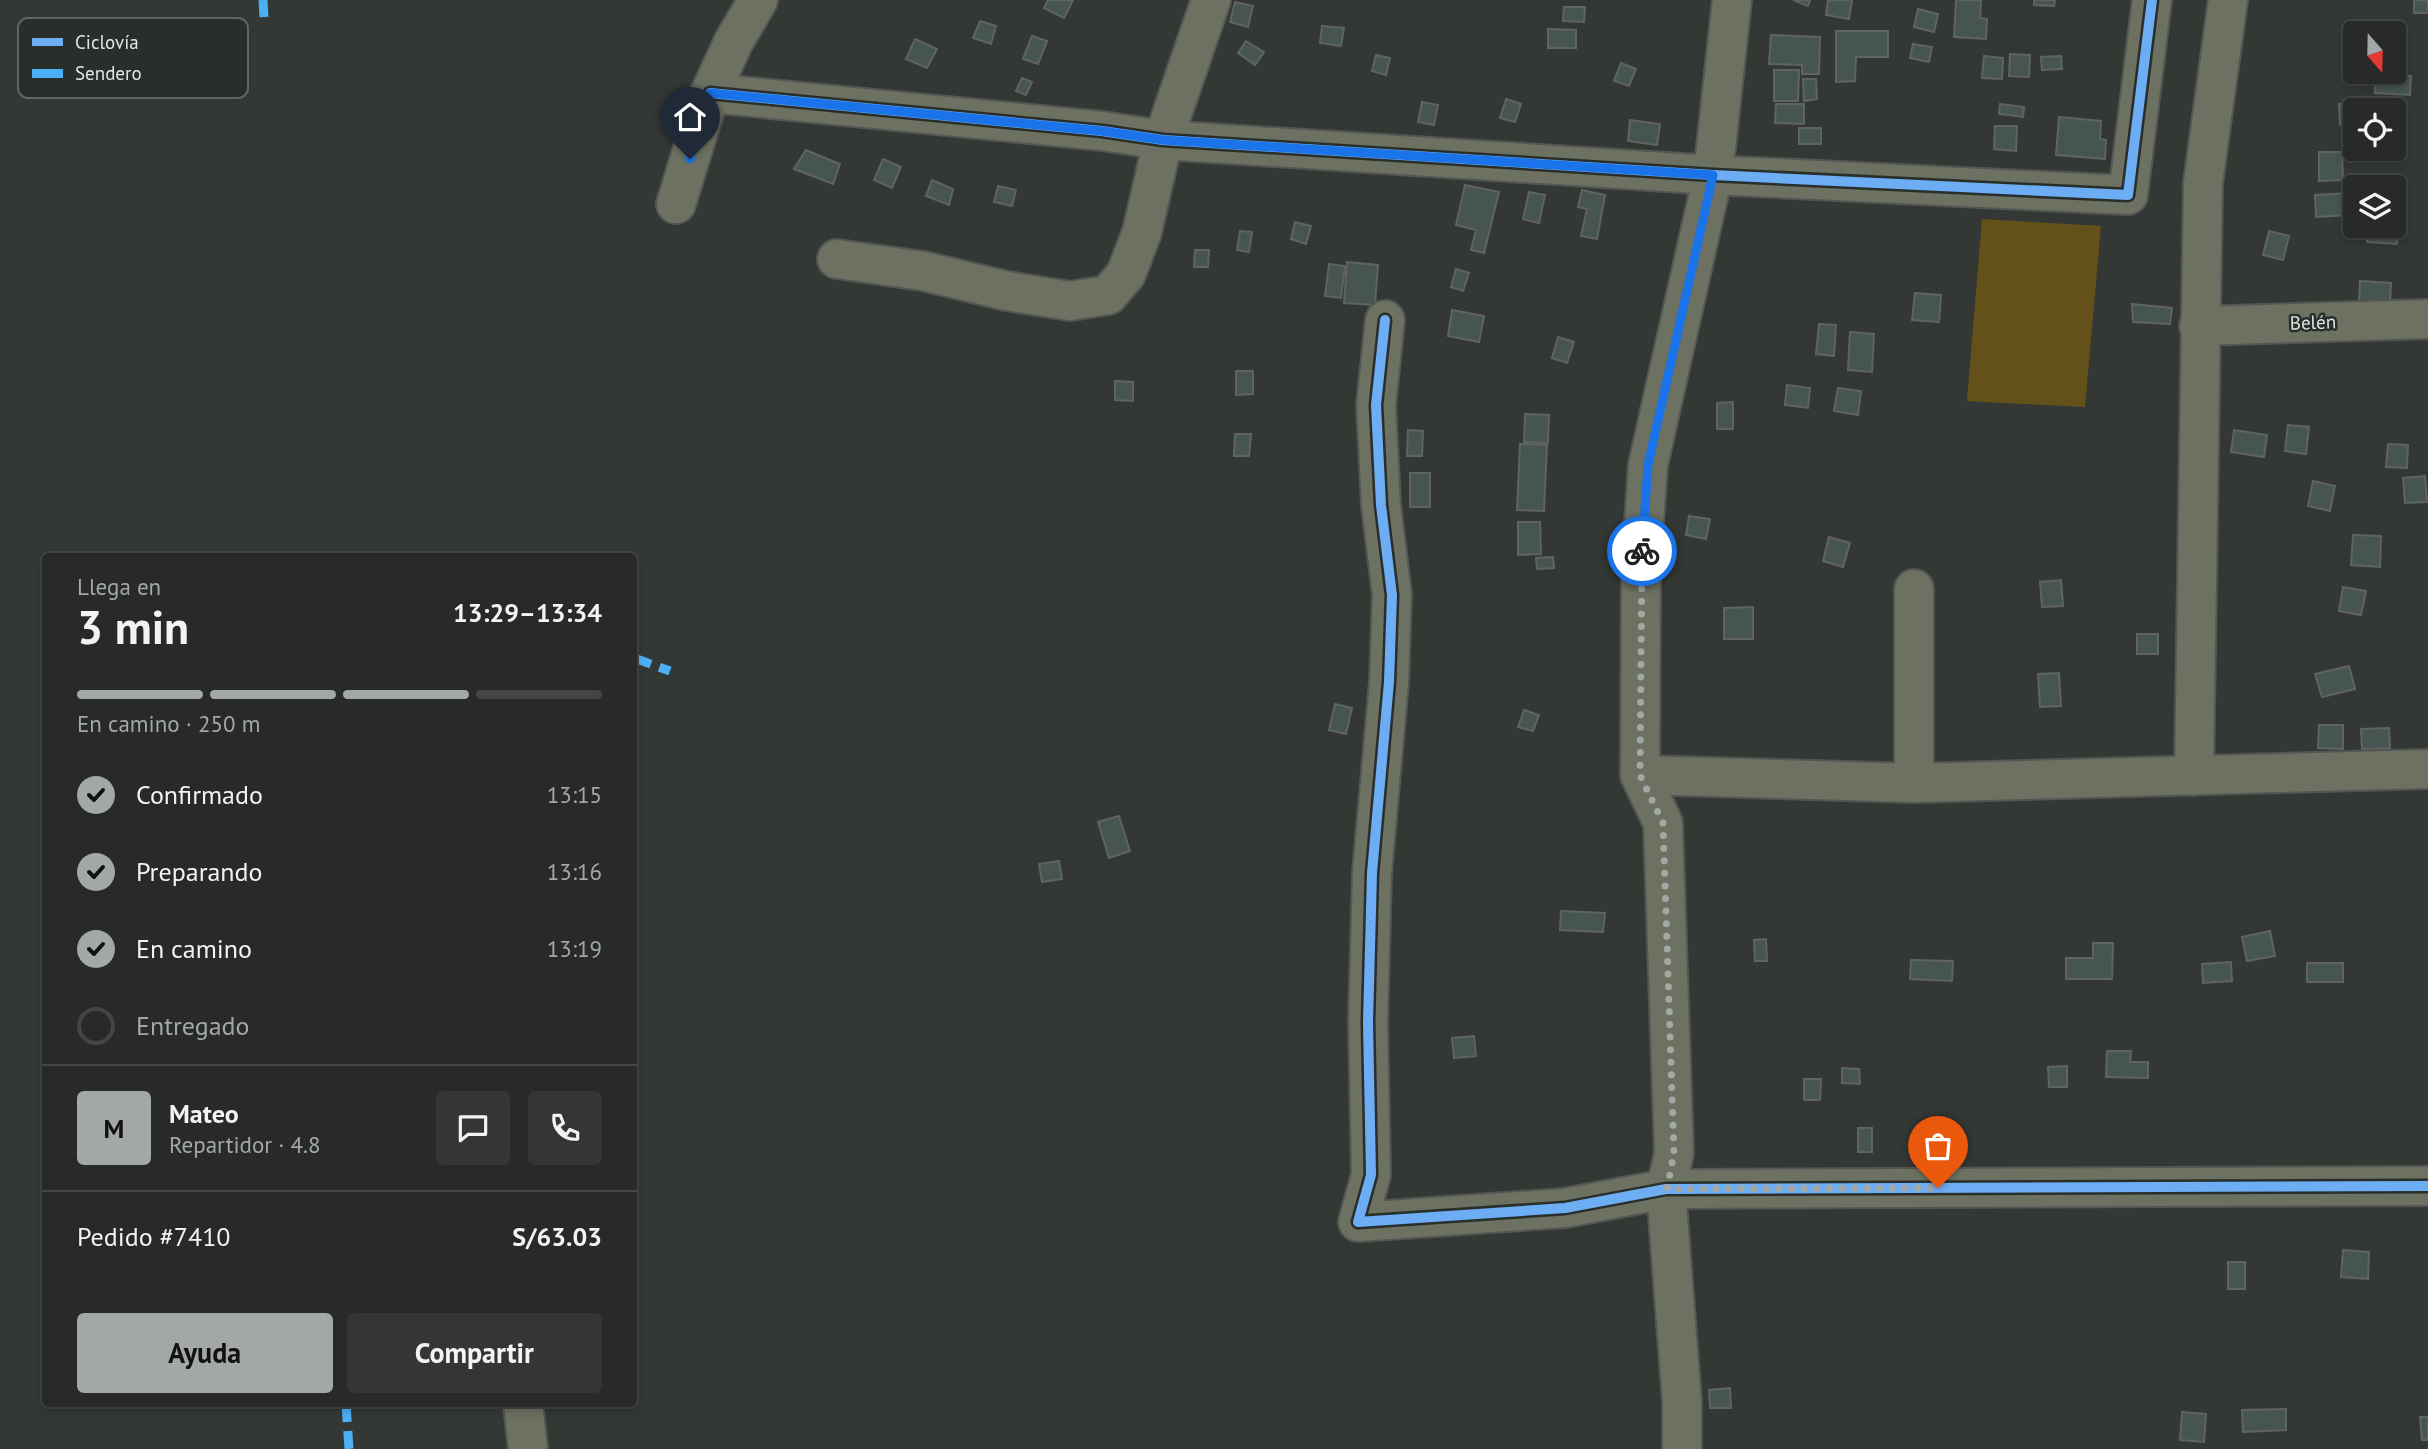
<!DOCTYPE html>
<html lang="es">
<head>
<meta charset="utf-8">
<style>
	:root { --surface:#272a28; --page:#333634; --text:#f1f3f6; --muted:#a4a7a8; --line:#434645; --accent:#a4a8a5 }
	body { margin:0; font-family:"PT Sans",sans-serif; background:var(--page); color:var(--text); height:100vh; display:flex; flex-direction:column; font-size:26px; white-space:nowrap }
	* { box-sizing:border-box; margin:0 }
	p { font-size:23px; color:var(--muted) }
	.icon { flex:none; width:38px; height:38px; fill:none; stroke:currentColor; stroke-width:2; stroke-linecap:round; stroke-linejoin:round }
	.map { position:relative; flex:1; overflow:hidden }
	.details { position:absolute; left:42px; top:553px; width:595px; height:854px; display:flex; flex-direction:column; background:var(--surface); border-radius:7px; box-shadow:0 4px 10px #0003,0 0 0 2px var(--line) }
	.details>* { flex:none }
	.needle { width:46px; rotate:160deg }
	.controls { position:absolute; left:2343px; top:21px; display:grid; gap:14px }
	.controls a { display:grid; place-items:center; width:63px; height:63px; border-radius:7px; background:var(--surface); box-shadow:0 4px 10px #0003,0 0 0 2px var(--line); font-size:35px }
	.pin { position:absolute; display:grid; place-items:center; width:60px; height:60px; color:#fff; margin:-72px -30px; border-radius:50% 50% 50% 0; rotate:-45deg; box-shadow:0 0 7px #0007 }
	.pin .icon { rotate:45deg }
	.courier { position:absolute; display:grid; place-items:center; width:70px; height:70px; margin:-35px; border:5px solid #1a73e8; border-radius:50%; background:#fff; color:#222; box-shadow:0 2px 9px #0007 }
	.summary em { font-style:normal; font-weight:800 }
	.summary div { display:flex; flex-direction:column-reverse }
	.summary { display:flex; align-items:center; justify-content:space-between; height:119px; padding:0 35px }
	h1 { font-size:46px; font-weight:800; line-height:52px }
	.bar { display:grid; grid-template-columns:repeat(4,1fr); gap:10px 7px; align-content:center; height:84px; padding:0 35px }
	.bar i { height:9px; border-radius:5px; background:var(--line) }
	.bar .current { background:var(--accent) }
	.bar p { grid-column:span 4 }
	.line { display:flex; align-items:center; gap:18px; padding:0 35px; border-top:2px solid var(--line) }
	.line div { flex:1 }
	.round { display:grid; place-items:center; flex:none; width:74px; height:74px; border-radius:7px; background:var(--page) }
	ol { padding:0 35px; list-style:none }
	li { display:flex; align-items:center; gap:21px; height:77px }
	li p { margin-inline-start:auto }
	li .icon { padding:7px; border-radius:50%; background:var(--accent); color:#111; stroke-width:4 }
	li:last-child { color:var(--muted) }
	li i { width:38px; height:38px; border:4px solid var(--line); border-radius:50% }
	.primary-button { display:flex; gap:14px; margin-top:auto; padding:14px 35px }
	.primary-button a { flex:1; height:80px; border-radius:7px; background:var(--accent); color:#111; font-size:28px; font-weight:800; line-height:80px; text-align:center }
	.primary-button a+a { background:var(--page); color:var(--text) }
	.map>svg:first-child { display:block }
	.green { fill:#645119 }
	.building { fill:#465552; stroke:#5f6462; stroke-width:2 }
	.lines { fill:none; stroke-linecap:round; stroke-linejoin:round }
	.minor-casing { stroke:#545654; stroke-width:42 }
	.minor { stroke:#6c7161; stroke-width:38 }
	.quiet { stroke:#4cb0f7; stroke-width:9; stroke-dasharray:18 9; stroke-linecap:butt }
	.cycleway-casing { stroke:#282f2a; stroke-width:15 }
	.cycleway { stroke:#6dadf4; stroke-width:10 }
	.done { stroke:#a4a8a5; stroke-width:7; stroke-dasharray:0 12.6 }
	.route { stroke:#1a73e8; stroke-width:9 }
	.labels { text-anchor:middle; dominant-baseline:central; stroke-width:5; stroke-linejoin:round; paint-order:stroke }
	.street-label { font-size:19px; fill:#e0e5e1; stroke:#282f2a }
	.key { fill:#282f2a; stroke:#5f6661; stroke-width:2 }
	.key-label { font-size:19px; fill:#e0e5e1 }
</style>
</head>
<body>
<div class="map">
<svg width="2428" height="1449" viewBox="0 0 2428 1449">
	<rect width="100%" height="100%" fill="#343835"/>
	<path class="green" d="M1982 219 2101 226 2085 407 1967 401Z"/>
	<path class="building" d="M1048 0H1073L1064 18 1044 8Z
		M1793 0H1810L1808 6Z
		M1828 0H1852L1849 19 1826 15Z
		M1956 0H1981L1980 18 1987 19 1986 39 1954 37Z
		M2034 0H2055L2054 6 2034 5Z
		M2414 0H2428V13H2414Z
		M1235 2 1253 6 1248 27 1230 22Z
		M1564 7H1585L1584 22 1563 21Z
		M1918 9 1938 14 1934 32 1914 27Z
		M980 21 996 26 991 44 973 38Z
		M1322 26 1344 28 1341 46 1320 43Z
		M1548 29 1576 30V48H1548Z
		M1836 31H1888V57H1856L1855 81 1836 82Z
		M1771 35 1820 37 1819 74H1802V65L1769 64Z
		M1032 36 1047 41 1038 64 1023 59Z
		M915 39 937 49 927 68 906 59Z
		M1246 41 1264 52 1255 65 1238 53Z
		M1913 44 1932 47 1929 62 1910 58Z
		M2345 47H2356V67H2343Z
		M2010 54 2030 55 2029 77 2009 76Z
		M1376 55 1390 58 1386 75 1372 71Z
		M1984 56 2003 58 2002 79 1982 78Z
		M2061 56 2062 69 2042 70 2041 57Z
		M1621 63 1636 69 1629 86 1614 81Z
		M1774 70H1799L1798 101H1774Z
		M2376 74 2411 76 2410 95 2375 93Z
		M1022 78 1032 82 1026 95 1016 91Z
		M1803 79H1816L1817 99 1804 101Z
		M1506 99 1521 104 1515 122 1500 118Z
		M1422 102 1438 105 1434 125 1418 122Z
		M1776 104H1804V124L1775 123Z
		M2000 104 2024 107 2023 117 1999 114Z
		M2339 104H2360V110H2356V124L2340 125Z
		M2059 117 2101 121 2100 139 2106 140 2105 159 2056 155Z
		M1630 120 1660 124 1657 145 1628 141Z
		M1995 126H2017L2016 151 1994 149Z
		M1799 128H1821V144H1799Z
		M806 150 840 164 833 184 794 169Z
		M2319 152H2342L2343 180 2319 181Z
		M883 159 901 167 892 188 874 180Z
		M932 180 953 189 949 205 926 196Z
		M1465 185 1499 192 1484 253 1471 250 1476 230 1456 225Z
		M998 186 1016 190 1012 206 994 202Z
		M1582 190 1605 195 1597 239 1581 236 1587 209 1578 207Z
		M1529 192 1545 195 1539 223 1523 219Z
		M2349 193 2350 215 2316 217 2315 195Z
		M2394 215H2399L2397 244 2367 242 2368 226H2394Z
		M1295 222 1311 226 1306 244 1291 239Z
		M1240 231 1252 232 1249 252 1237 250Z
		M2269 231 2289 236 2283 260 2263 255Z
		M1195 250H1209L1208 267H1194Z
		M1347 262 1378 265 1375 305 1344 303Z
		M1329 264 1345 266 1341 298 1325 296Z
		M1456 269 1469 273 1463 291 1451 287Z
		M2360 281 2391 283 2390 305 2359 304Z
		M1915 293 1941 295 1939 322 1912 320Z
		M2132 304 2172 308 2170 324 2133 322Z
		M1452 310 1484 316 1479 342 1448 336Z
		M1819 324 1836 325 1834 356 1816 354Z
		M1850 332 1874 334 1872 372 1848 370Z
		M1558 337 1574 342 1567 363 1552 358Z
		M1236 371H1253V394L1236 395Z
		M1115 381 1133 382V401L1115 400Z
		M1787 385 1810 388 1808 408 1785 405Z
		M1838 388 1861 391 1858 415 1834 411Z
		M1733 402V429H1717V403Z
		M1525 414 1549 415 1548 443 1524 442Z
		M2288 425 2309 427 2306 454 2285 451Z
		M1408 430 1423 431 1422 456H1407Z
		M2234 430 2267 435 2264 457 2231 452Z
		M1235 434H1251L1249 456H1234Z
		M1520 444 1547 445 1544 511 1517 510Z
		M2388 444 2408 445 2407 468 2386 467Z
		M1410 473H1430V507H1410Z
		M2425 476 2427 502 2405 503 2403 478Z
		M2313 481 2335 486 2330 511 2308 506Z
		M1689 516 1710 519 1706 539 1686 535Z
		M1518 522H1540L1541 554 1518 555Z
		M2353 535 2381 536 2380 567 2351 565Z
		M1829 537 1850 543 1843 567 1823 561Z
		M1553 557 1554 568 1537 569 1536 558Z
		M2061 580 2063 606 2042 607 2040 582Z
		M2343 587 2366 591 2361 615 2339 611Z
		M1753 607V639H1724V608Z
		M2137 634H2158V654H2137Z
		M2349 666 2355 689 2322 697 2315 674Z
		M2059 673 2061 706 2040 707 2038 674Z
		M1335 704 1352 708 1346 734 1329 730Z
		M1524 710 1539 715 1533 731 1518 727Z
		M2319 725H2343V749L2318 748Z
		M2389 728 2390 748 2362 749 2361 729Z
		M1119 816 1130 851 1109 858 1098 822Z
		M1059 861 1062 879 1042 882 1039 864Z
		M1561 911 1605 913 1603 932 1560 930Z
		M2270 931 2275 956 2247 961 2242 937Z
		M1766 939 1767 961H1755L1754 940Z
		M2093 943H2113L2112 979H2066V958H2093Z
		M1911 960 1953 961 1952 981 1910 979Z
		M2231 962 2232 981 2203 983 2202 964Z
		M2307 963H2343V982H2307Z
		M1474 1036 1476 1056 1454 1058 1452 1038Z
		M2107 1051H2131L2130 1062H2148V1078L2106 1077Z
		M2067 1066V1087H2049L2048 1067Z
		M1842 1068 1859 1069 1860 1084 1842 1083Z
		M1804 1079H1821L1820 1100H1804Z
		M1858 1128H1872V1152H1858Z
		M2343 1250 2369 1252 2368 1279 2341 1277Z
		M2228 1262H2245V1289H2228Z
		M1730 1388 1731 1408H1710L1709 1390Z
		M2286 1409V1430L2243 1432 2242 1410Z
		M2182 1412 2206 1414 2204 1442 2180 1440Z
		M2420 1417H2428V1440H2422Z"/>
	<g class="lines">
		<g class="minor-casing">
			<path id="minor" d="M710 93 1102 131 1163 140 1713 175 2128 195 2152 0
				M676 204 710 93 734 41 758 0
				M837 259 923 271 1007 291 1070 301 1108 295 1126 274 1142 232 1163 140 1211 0
				M1385 320 1376 405 1381 505 1392 595 1389 682 1372 873 1368 1022 1371 1175 1358 1222 1565 1208 1666 1189 2428 1186
				M2199 326 2428 319
				M1640 775 1914 783 2428 769
				M2194 776 2203 183 2228 0
				M1914 783V589
				M523 1404 528 1449
				M1682 1449V1402L1666 1189 1674 1153 1663 823 1640 775 1641 565 1648 465 1713 175 1732 0"/>
		</g>
		<use href="#minor" class="minor"/>
		<path class="quiet" d="M263 0 264 17
			M634 658 670 671
			M346 1404 349 1449"/>
		<g class="cycleway-casing">
			<path id="cycleway" d="M710 93 1102 131 1163 140 1713 175 2128 195 2152 0
				M1385 320 1376 405 1381 505 1392 595 1389 682 1372 873 1368 1022 1371 1175 1358 1222 1565 1208 1666 1189 2428 1186"/>
		</g>
		<use href="#cycleway" class="cycleway"/>
	</g>
	<g class="lines">
		<path class="done" d="M1642 551 1640 775 1663 823 1674 1153 1667 1189 1938 1188"/>
		<path class="route" d="M690 159 710 93 1102 131 1163 140 1713 175 1648 465 1642 551"/>
	</g>
	<g class="labels">
		<g class="street-label">
			<text transform="translate(2313 322) rotate(-2)">Belén</text>
		</g>
	</g>
	<rect x="18" y="18" width="230" height="80" rx="10" class="key"/>
	<rect x="32" y="38" width="31" height="8" fill="#6dadf4"/>
	<rect x="32" y="69" width="31" height="9" fill="#4cb0f7"/>
	<g class="key-label">
		<text x="75" y="49">Ciclovía</text>
		<text x="75" y="80">Sendero</text>
	</g>
</svg>
<div class="controls">
<a><svg class="needle" viewBox="-14 -14 28 28"><path d="M0-13l5 13h-10z" fill="#e53935"/><path d="M0 13l5-13h-10z" fill="#a4a7a8"/></svg></a>
<a><svg class="icon" aria-label="locate" viewBox="0 0 24 24"><circle cx="12" cy="12" r="6"/><path d="M12 2v4M12 18v4M2 12h4M18 12h4"/></svg></a>
<a><svg class="icon" aria-label="layers" viewBox="0 0 24 24"><path d="M12 4l9 5-9 5-9-5zM3 14l9 5 9-5"/></svg></a>
</div>
<div class="pin" style="left:1938px;top:1188px;background:#ea580c"><svg class="icon" aria-label="bag" viewBox="0 0 24 24"><path d="M5 8h14l-1 12H6zM9 8a3 3 0 0 1 6 0"/></svg></div>
<div class="pin" style="left:690px;top:159px;background:#1f2937"><svg class="icon" aria-label="home" viewBox="0 0 24 24"><path d="M3 11l9-7 9 7M6 9v11h12V9"/></svg></div>
<div class="courier" style="left:1642px;top:551px"><svg class="icon" aria-label="bike" viewBox="0 0 24 24"><circle cx="6" cy="16" r="4"/><circle cx="18" cy="16" r="4"/><path d="M6 16l4-8h5l3 8M10 8l3 8H6M13 5h3"/></svg></div>
<section class="details">
<div class="summary"><div><h1>3 min</h1><p>Llega en</p></div><em>13:29–13:34</em></div>
<div class="bar"><i class="current"></i><i class="current"></i><i class="current"></i><i></i><p>En camino · 250 m</p></div>
<ol>
<li><svg class="icon" aria-label="check" viewBox="0 0 24 24"><path d="M5 12l5 5 9-10"/></svg>Confirmado<p>13:15</p></li>
<li><svg class="icon" aria-label="check" viewBox="0 0 24 24"><path d="M5 12l5 5 9-10"/></svg>Preparando<p>13:16</p></li>
<li><svg class="icon" aria-label="check" viewBox="0 0 24 24"><path d="M5 12l5 5 9-10"/></svg>En camino<p>13:19</p></li>
<li><i></i>Entregado</li>
</ol>
<div class="line" style="height:126px"><b class="round" style="background:var(--accent);color:#111">M</b><div><b>Mateo</b><p>Repartidor · 4.8</p></div><a class="round"><svg class="icon" aria-label="chat" viewBox="0 0 24 24"><path d="M4 5h16v11H9l-5 4z"/></svg></a><a class="round"><svg class="icon" aria-label="phone" viewBox="0 0 24 24"><path d="M5 4h4l2 5-3 2q2 4 5 5l2-3 5 2v4C11 20 4 13 5 4z"/></svg></a></div>
<div class="line" style="height:91px"><div>Pedido #7410</div><b>S/63.03</b></div>
<div class="primary-button"><a>Ayuda</a><a>Compartir</a></div>
</section>
</div>
</body>
</html>
